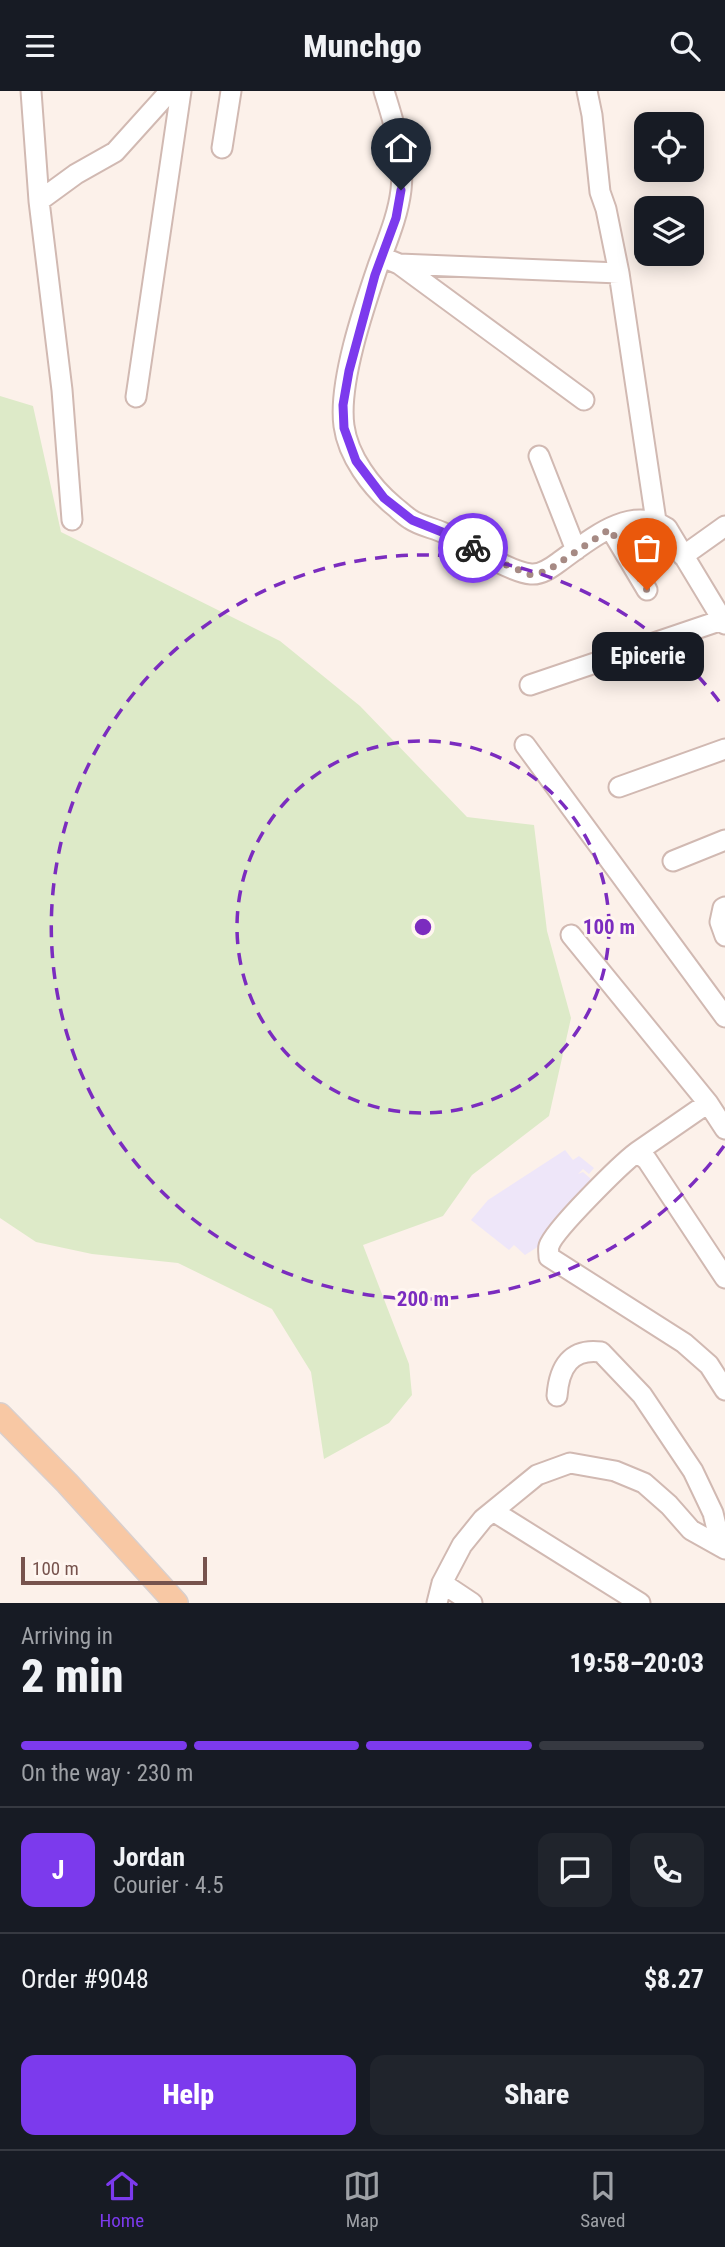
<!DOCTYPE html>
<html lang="en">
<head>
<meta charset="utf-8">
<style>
	:root { --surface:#171b24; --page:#20242c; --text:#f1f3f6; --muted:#9ea1a6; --line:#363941; --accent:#7c3aed }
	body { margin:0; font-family:"Roboto Condensed",sans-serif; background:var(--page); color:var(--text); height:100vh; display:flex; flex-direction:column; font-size:26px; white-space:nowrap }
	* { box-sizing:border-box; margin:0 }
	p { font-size:23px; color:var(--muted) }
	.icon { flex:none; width:38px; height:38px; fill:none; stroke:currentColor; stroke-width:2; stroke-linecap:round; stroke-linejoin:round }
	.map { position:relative; height:1512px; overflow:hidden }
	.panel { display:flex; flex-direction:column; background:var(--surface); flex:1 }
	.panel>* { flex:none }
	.fabs { position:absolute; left:634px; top:21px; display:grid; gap:14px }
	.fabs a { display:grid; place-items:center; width:70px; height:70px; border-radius:14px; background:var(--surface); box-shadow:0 4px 18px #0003; font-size:35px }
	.scale { position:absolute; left:21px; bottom:18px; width:186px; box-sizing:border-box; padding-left:7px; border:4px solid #77534d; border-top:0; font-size:19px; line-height:24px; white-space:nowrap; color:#77534d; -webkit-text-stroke:5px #fff6f0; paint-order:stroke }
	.pin { position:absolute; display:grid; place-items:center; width:60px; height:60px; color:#fff; margin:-72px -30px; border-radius:50% 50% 50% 0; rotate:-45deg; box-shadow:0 0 7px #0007 }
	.pin .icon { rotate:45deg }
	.courier { position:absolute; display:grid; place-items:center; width:70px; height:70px; margin:-35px; border:5px solid #7c3aed; border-radius:50%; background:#fff; color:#222; box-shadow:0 2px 9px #0007 }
	.bubble { position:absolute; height:49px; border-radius:14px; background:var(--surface); box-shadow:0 4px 18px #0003; font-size:23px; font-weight:800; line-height:49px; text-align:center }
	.overview em { font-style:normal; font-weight:800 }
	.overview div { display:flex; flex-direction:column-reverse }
	.overview { display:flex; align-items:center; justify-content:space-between; height:119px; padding:0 21px }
	h1 { font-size:46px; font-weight:800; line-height:52px }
	.bar { display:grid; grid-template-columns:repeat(4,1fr); gap:10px 7px; align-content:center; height:84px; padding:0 21px }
	.bar i { height:9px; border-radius:5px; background:var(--line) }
	.bar .on { background:var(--accent) }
	.bar p { grid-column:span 4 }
	.line { display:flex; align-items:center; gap:18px; padding:0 21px; border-top:2px solid var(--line) }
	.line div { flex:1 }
	.round { display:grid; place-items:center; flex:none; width:74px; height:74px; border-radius:14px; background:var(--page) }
	.cta { display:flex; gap:14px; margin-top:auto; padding:14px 21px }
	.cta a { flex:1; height:80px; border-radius:14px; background:var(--accent); color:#fff; font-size:28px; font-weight:800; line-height:80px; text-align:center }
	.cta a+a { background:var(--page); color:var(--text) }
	header { display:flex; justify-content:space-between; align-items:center; height:91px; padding:0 21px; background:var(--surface); font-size:32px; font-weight:800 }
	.dock { display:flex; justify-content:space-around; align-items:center; height:98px; border-top:2px solid var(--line); background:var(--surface); font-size:19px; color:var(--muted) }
	.dock a { display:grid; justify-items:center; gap:4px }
	.dock .on { color:var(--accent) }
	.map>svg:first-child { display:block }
	.education { fill:#eee6f9 }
	.green { fill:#ddeac8 }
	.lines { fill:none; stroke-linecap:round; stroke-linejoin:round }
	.minor-casing { stroke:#d1b9b2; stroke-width:23 }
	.major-casing { stroke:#d9cfcd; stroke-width:26 }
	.minor { stroke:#fff; stroke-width:19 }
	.major { stroke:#f8c8a4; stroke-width:23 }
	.done { stroke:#a68a84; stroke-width:7; stroke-dasharray:0 12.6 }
	.route { stroke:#7c3aed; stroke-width:9 }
	.ring { fill:none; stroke:#7b2cbf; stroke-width:3.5; stroke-dasharray:12 9 }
	.centre { fill:#7b2cbf; stroke:#fff6f0; stroke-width:3.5 }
	.ring-label { font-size:21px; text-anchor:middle; font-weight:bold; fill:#7b2cbf; stroke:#fff6f0; stroke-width:6; stroke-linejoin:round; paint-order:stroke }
</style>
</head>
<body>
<header><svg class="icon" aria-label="menu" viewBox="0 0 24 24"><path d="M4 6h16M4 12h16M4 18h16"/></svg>Munchgo<svg class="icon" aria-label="search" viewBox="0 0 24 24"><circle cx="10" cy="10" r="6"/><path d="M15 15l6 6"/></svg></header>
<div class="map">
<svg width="725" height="1512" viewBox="0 0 725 1512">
	<rect width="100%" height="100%" fill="#fcf1ea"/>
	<path class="education" d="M565 1059 573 1069 579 1065 594 1077 589 1083 583 1078 578 1083 583 1081 591 1088 539 1155 525 1164 514 1154 509 1159 471 1129 488 1109Z"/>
	<path class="green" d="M0 305 33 315 61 441 280 550 360 615 467 726 534 734 547 840 571 927 549 1025 472 1084 443 1125 363 1154 409 1273 412 1304 389 1332 324 1368 311 1281 272 1218 178 1172 92 1163 36 1151 0 1127Z"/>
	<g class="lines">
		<g class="minor-casing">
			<path id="minor" d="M31 0 39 110 62 299 72 429
				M384 0C394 33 405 64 401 99 398 125 387 150 378 175 364 216 338 292 344 335 348 365 371 396 394 415 399 419 404 424 410 428 420 435 434 437 444 442 466 453 509 481 531 483 541 484 551 477 559 471 590 449 629 413 667 437L725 533
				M587 0 592 24 600 101 606 118 619 182 656 430
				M222 57 231 0
				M39 110 76 83 115 61 170 0
				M382 166 399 173 619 182
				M399 173 584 309
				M136 306 181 0
				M539 365 576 459
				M610 437 647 499
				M683 465 725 435
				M530 594 722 529
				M525 654 725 926
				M619 696 725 658
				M673 770 725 749
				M725 816 723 817 720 831 725 845
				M571 844 708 1012 725 1038
				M637 1061 708 1012
				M725 1187 647 1069 637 1061C621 1073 554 1139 549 1155 548 1158 549 1162 549 1166L684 1252 709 1274 725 1299
				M557 1305C559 1276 571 1257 601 1261L642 1304 693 1380 713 1422 721 1455
				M493 1420 640 1512
				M442 1492 472 1512
				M437 1512 442 1492 462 1454 483 1428 537 1384 570 1372 615 1380 644 1392 669 1414 691 1439 725 1458"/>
		</g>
		<g class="major-casing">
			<path id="major" d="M0 1324 67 1392 176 1512"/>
		</g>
		<use href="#minor" class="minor"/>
		<use href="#major" class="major"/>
	</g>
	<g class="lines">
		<path class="done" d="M473 457 492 468 531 484 547 480 610 438 647 499"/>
		<path class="route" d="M401 99 396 127 375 184 349 280 343 314 344 337 356 370 384 407 412 429 442 441 473 457"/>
	</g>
	<g class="ring">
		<circle cx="423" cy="836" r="186"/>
		<path d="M724 1055A372 372 0 1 1 724 617"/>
	</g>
	<circle cx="423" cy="836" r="10" class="centre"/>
	<g class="ring-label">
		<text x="609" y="843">100 m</text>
		<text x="423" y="1215">200 m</text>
	</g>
</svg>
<div class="fabs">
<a><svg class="icon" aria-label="locate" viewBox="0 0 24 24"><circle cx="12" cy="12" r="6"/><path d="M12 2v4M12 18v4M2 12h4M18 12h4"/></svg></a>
<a><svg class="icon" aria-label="layers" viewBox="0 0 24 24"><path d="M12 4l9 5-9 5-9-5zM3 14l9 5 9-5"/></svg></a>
</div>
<div class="scale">100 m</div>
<div class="pin" style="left:647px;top:499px;background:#ea580c"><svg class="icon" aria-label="bag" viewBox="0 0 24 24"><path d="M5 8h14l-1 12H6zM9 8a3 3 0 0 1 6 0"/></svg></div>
<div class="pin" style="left:401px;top:99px;background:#1f2937"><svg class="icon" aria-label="home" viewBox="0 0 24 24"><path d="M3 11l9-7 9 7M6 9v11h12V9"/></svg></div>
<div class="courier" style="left:473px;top:457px"><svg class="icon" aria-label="bike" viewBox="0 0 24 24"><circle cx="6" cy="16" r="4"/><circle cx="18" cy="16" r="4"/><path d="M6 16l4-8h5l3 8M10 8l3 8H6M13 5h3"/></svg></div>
<div class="bubble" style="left:592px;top:541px;width:112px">Epicerie</div>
</div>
<section class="panel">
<div class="overview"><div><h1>2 min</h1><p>Arriving in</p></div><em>19:58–20:03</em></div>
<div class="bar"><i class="on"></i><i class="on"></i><i class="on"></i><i></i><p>On the way · 230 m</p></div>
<div class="line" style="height:126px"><b class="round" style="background:var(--accent);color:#fff">J</b><div><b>Jordan</b><p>Courier · 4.5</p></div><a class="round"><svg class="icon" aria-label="chat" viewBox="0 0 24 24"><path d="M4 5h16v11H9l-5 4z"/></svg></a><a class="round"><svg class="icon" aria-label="phone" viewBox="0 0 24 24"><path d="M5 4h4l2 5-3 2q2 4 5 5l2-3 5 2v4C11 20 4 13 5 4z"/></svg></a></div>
<div class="line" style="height:91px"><div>Order #9048</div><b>$8.27</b></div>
<div class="cta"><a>Help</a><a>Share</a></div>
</section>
<nav class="dock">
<a class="on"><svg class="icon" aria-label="home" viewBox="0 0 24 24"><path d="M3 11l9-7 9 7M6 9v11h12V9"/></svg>Home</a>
<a><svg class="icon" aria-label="map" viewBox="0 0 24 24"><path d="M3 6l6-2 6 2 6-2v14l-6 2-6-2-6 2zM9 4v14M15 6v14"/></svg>Map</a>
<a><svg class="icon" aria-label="saved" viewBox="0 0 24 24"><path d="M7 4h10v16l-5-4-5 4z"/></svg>Saved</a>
</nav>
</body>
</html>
